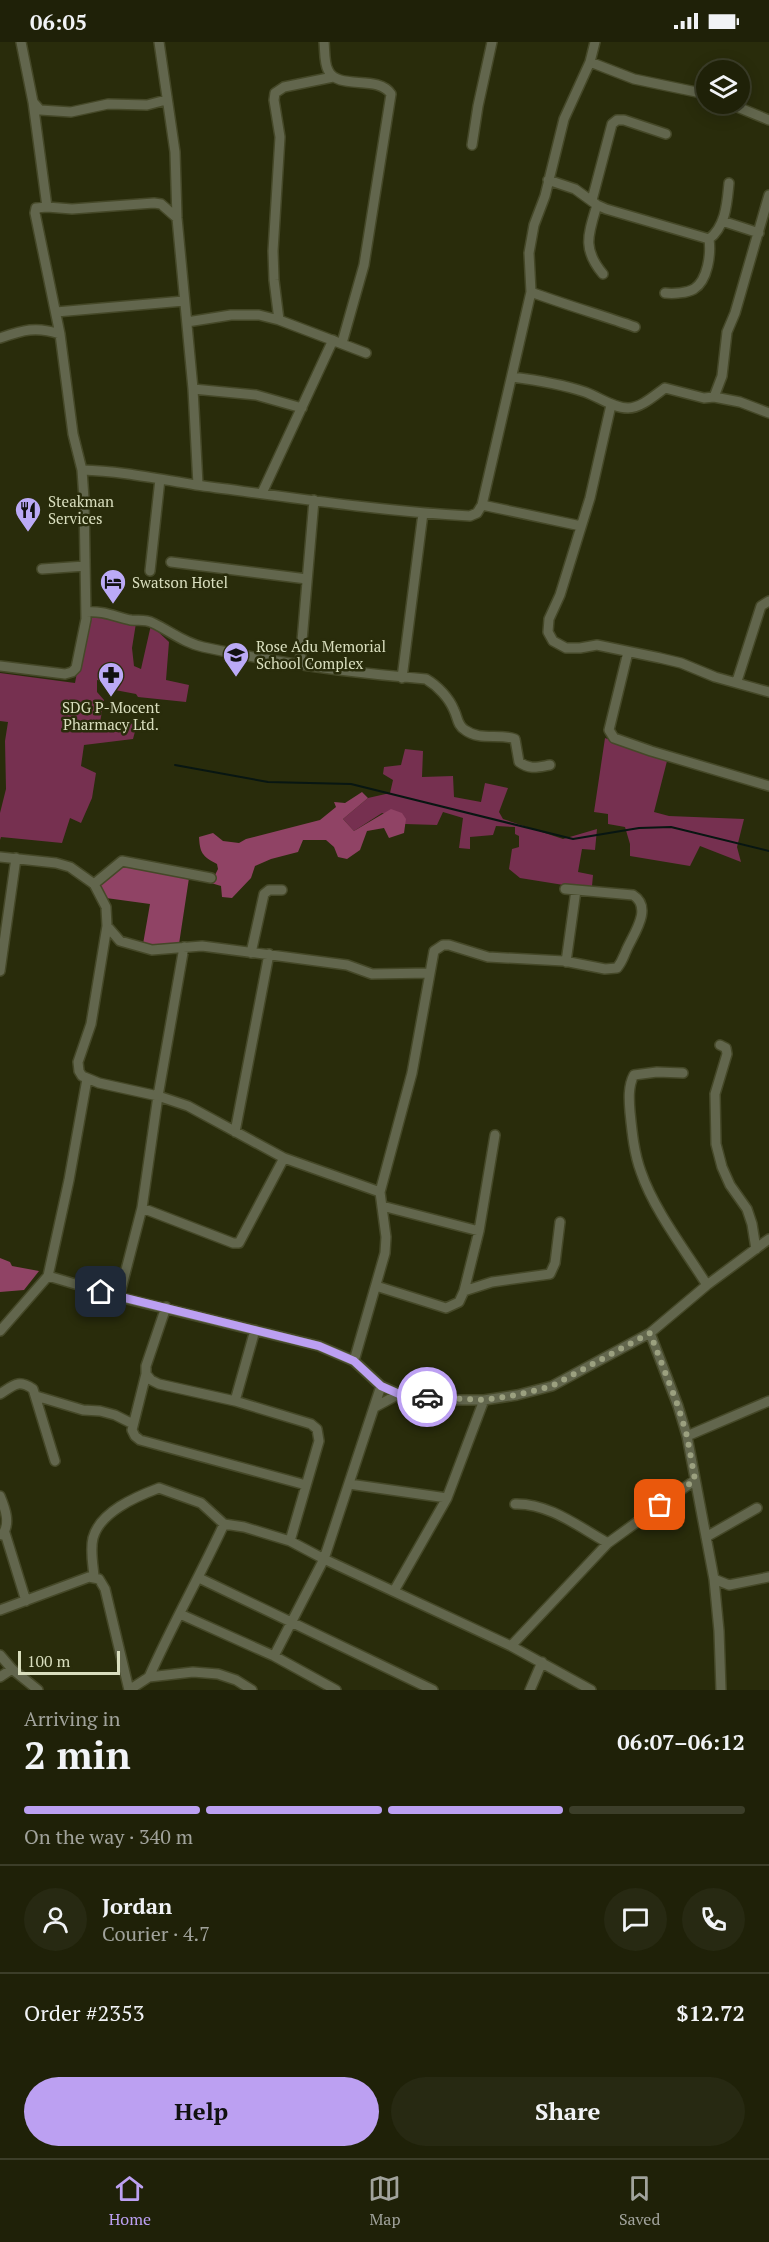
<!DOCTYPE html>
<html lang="en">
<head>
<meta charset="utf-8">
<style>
	:root { --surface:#1f2108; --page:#272912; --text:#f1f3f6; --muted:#a1a39c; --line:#3c3e29; --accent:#bca0f2 }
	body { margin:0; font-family:"PT Serif",serif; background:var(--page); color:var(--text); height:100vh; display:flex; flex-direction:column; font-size:22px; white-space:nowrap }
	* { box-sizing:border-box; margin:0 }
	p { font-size:20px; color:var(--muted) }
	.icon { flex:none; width:33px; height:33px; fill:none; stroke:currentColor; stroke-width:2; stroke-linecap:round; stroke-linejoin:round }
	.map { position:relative; height:1648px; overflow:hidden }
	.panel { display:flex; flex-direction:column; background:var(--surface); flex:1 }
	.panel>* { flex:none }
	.controls { position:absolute; left:696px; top:18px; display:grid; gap:12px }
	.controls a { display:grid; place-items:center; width:54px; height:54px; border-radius:50%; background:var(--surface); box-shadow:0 3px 15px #0003,0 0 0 2px var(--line); font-size:30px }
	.scale { position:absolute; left:18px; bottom:15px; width:102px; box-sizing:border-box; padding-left:6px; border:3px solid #d9debe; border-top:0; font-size:16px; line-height:21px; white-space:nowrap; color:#d9debe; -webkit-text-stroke:4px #292c0b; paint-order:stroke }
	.pin { position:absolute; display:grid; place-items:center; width:51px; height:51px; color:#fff; margin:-26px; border-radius:12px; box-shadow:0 3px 9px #0006 }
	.courier { position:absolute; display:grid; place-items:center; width:60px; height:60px; margin:-30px; border:4px solid #bca0f2; border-radius:50%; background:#fff; color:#222; box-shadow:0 2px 8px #0007 }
	.summary em { font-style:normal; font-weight:600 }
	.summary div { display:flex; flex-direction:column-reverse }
	.summary { display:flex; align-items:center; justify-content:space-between; height:102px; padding:0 24px }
	h1 { font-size:39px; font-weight:600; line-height:45px }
	.bar { display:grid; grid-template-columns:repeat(4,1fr); gap:9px 6px; align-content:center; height:72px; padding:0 24px }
	.bar i { height:8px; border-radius:4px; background:var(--line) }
	.bar .on { background:var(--accent) }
	.bar p { grid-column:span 4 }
	.line { display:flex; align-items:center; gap:15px; padding:0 24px; border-top:2px solid var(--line) }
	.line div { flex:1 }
	.round { display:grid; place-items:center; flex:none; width:63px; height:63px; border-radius:32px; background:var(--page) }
	.primary-button { display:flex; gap:12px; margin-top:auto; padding:12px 24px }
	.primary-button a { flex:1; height:69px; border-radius:36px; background:var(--accent); color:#111; font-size:24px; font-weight:600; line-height:69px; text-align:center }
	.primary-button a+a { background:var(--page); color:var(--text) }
	.status { display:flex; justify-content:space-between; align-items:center; height:42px; padding:0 30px; background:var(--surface); direction:ltr }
	.status svg { height:16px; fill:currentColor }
	.tabs { display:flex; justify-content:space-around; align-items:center; height:84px; border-top:2px solid var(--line); background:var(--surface); font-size:16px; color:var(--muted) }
	.tabs a { display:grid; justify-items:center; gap:3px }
	.tabs .on { color:var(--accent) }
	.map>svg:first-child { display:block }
	.green { fill:#763050 }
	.forest { fill:#904365 }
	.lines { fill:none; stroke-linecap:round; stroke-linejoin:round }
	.stream { stroke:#081612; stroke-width:2 }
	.minor-casing { stroke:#454828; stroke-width:12 }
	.minor { stroke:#62664d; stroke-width:9 }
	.done { stroke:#9ba07f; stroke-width:6; stroke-dasharray:0 10.8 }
	.route { stroke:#bca0f2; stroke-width:8 }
	.labels { text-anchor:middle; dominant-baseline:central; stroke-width:5; stroke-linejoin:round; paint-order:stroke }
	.poi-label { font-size:15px; fill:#d9debe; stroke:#292c0b; text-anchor:start }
</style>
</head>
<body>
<div class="status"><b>06:05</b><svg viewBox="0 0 49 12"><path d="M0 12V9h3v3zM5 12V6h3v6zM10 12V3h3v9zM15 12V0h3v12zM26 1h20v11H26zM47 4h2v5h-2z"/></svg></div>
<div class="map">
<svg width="769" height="1648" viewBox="0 0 769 1648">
	<rect width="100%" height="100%" fill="#292c0b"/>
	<path class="green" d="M88 572 136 581 132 606 134 624 141 627 151 583 169 600 166 638 189 643 186 660 138 655 136 652 115 648 114 642 97 638V650L104 658 99 686 113 687 121 680 137 682 133 697 84 703 81 724 96 731 92 756 81 781 70 776 62 801 1 795 0 798V771L6 747 5 699 8 680 0 679V631L75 641Z
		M605 696 667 719 654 770 669 774 744 777 737 805 741 820 700 804 690 824 630 814V802L625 785 608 782V772L594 770Z
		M405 707 423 709 422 735 453 734 454 755 481 760 485 741 508 746 499 770 503 777 563 797 597 787 595 808 582 807 578 830 593 833 592 844 576 845 520 836 509 827 512 807 519 805V794L515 792V785L496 784 493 793 470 795V807L459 806 463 776 443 770 437 783 405 782V777L382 771 354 789 343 777 368 756 390 751 393 738 383 732 384 725 401 723Z"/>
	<path class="forest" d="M362 750 368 756 343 777 354 789 391 767 402 771 406 777 404 791 389 796 384 786 367 789 360 808 347 817 338 815 334 805 326 798H303L298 810 271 817 255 824 251 836 232 856 222 855 221 844 211 841 218 827 217 822C202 814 200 811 199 795L213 791 223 799 239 801 246 797 320 778 336 765 334 760 345 761Z
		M120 823 189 836 179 902H143L150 862 106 856 100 847V840Z
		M0 1216 10 1220 12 1224 39 1229 24 1248 0 1250Z"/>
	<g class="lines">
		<path class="stream" d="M175 723 268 740 351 742 573 797 639 786 671 785 769 809"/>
		<g class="minor-casing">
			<path id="minor" d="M21 0 33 60 40 68 71 70 108 62 147 63 166 58
				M159 0 175 110 177 176 193 347 198 443
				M324 0C325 8 324 21 328 28 337 49 378 32 391 52L364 223 342 301
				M590 20 634 37 706 52
				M33 60 47 165
				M730 62 769 78
				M472 103 478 64 492 0
				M548 138 575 147 597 163 606 167 709 197C726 184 727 161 729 141
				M592 158 612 82 617 78H624L666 92
				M597 163C588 193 582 207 603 232
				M177 176 161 162 154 161 72 167 47 165 36 166 35 171 60 292 73 392 82 428C121 429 158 437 196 443 287 455 379 469 470 474L477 471 482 463 531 250 529 211 534 183 545 154 564 77 590 20 595 0
				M722 179 759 191
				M531 250C566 263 601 273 635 285
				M665 251C673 252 687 251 694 247 708 238 711 212 709 197
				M56 270 184 259
				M279 278 274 238 273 209 280 95 274 58 275 51 284 45 333 35
				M187 280 231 273H259L279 278 366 311
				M0 296C23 288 36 284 60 292
				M512 335C536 338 561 342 585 350 599 355 613 366 628 366 641 366 655 353 665 346L704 356 714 355 740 360 769 371
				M193 347 256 353 302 366
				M714 355 722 334 727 290 735 271 769 153
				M611 363 590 456 560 553 549 577 548 590 553 599 566 606H580L597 603 660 616 681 621 715 635 769 650
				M262 451 333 298
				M482 463 581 484
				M171 520 307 537
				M42 527 85 524
				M150 529 160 437
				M86 570C102 568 116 575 131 578 139 579 145 577 153 581 170 589 184 601 203 605 276 621 352 631 426 637 438 644 449 656 454 668 458 676 457 683 465 688 480 699 499 691 515 697L519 720C530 728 538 725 550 723
				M628 610 609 688 614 696 651 709 769 744
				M300 622 314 458
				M0 624 65 632 72 630 76 626 86 577 84 457 82 428
				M402 636 423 471
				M737 639 761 564 769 559
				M0 815 56 821 70 825 94 842 106 865 107 884 91 982 78 1020 79 1029 82 1034 99 1041 158 1054 188 1064 284 1116 380 1150 386 1195 385 1211 354 1319
				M94 842 122 819 211 836
				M107 884 120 899 152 908 202 904 347 923 372 932 430 931
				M251 911 264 852 269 848H282
				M566 920 576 848
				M0 929 16 816
				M720 1003 726 1006 727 1012 715 1052 716 1102 722 1125 730 1143 747 1167 752 1182 756 1207
				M683 1031 657 1030 634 1033C628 1044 629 1058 630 1070 632 1090 634 1111 641 1130 654 1168 685 1208 707 1243
				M235 1090 269 912
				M380 1150 412 1031 434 909 443 903H449L488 915 564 919 605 927 617 926C622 920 623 916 626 909 632 894 654 866 633 853L565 847
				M382 1164 479 1189
				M142 1166 233 1201H239L284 1116
				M48 1234 69 1138 87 1037
				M376 1244 446 1266 459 1260 464 1249 479 1189 495 1093
				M464 1249 492 1240 550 1232 555 1221 560 1180
				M119 1255 142 1166 158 1054 184 905
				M166 1265 146 1324V1332L151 1338 159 1342 235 1359 255 1288
				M0 1289 48 1234 119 1255 319 1304 354 1319 381 1344 399 1352
				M650 1291 678 1364 687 1394 714 1537 719 1589 721 1648
				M146 1332 132 1388 135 1394 140 1398 306 1443
				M0 1352C14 1343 18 1337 33 1347L55 1419
				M36 1354 83 1368 100 1369 115 1373 133 1382
				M235 1359 311 1382 317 1387 319 1399 290 1499
				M375 1365 399 1352 456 1358H484L517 1353 552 1344 650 1291 707 1243 769 1197
				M687 1394 769 1359
				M349 1442 447 1456 394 1549
				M0 1454C5 1466 11 1482 2 1493
				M447 1456 484 1358
				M515 1462C549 1461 579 1485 608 1501
				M5 1491 26 1559
				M706 1495 757 1466
				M94 1534C93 1523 90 1508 93 1496 100 1470 135 1455 159 1446L201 1461 224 1482 244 1485 290 1499 324 1517 511 1604 591 1648
				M199 1536 433 1648
				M714 1537 729 1543 769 1535
				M0 1568 89 1535 99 1537 105 1547 129 1648
				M180 1572 274 1614 336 1648
				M511 1604 608 1501 695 1438
				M0 1613 12 1627 38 1648
				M274 1614 324 1517 381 1344
				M0 1635 12 1627
				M149 1635C172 1583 200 1534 224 1482
				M129 1648 149 1635 193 1630 218 1632 236 1638 252 1648
				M530 1648 542 1620"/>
		</g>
		<use href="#minor" class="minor"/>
	</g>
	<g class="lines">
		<path class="done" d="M427 1355 484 1358 517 1353 552 1344 650 1291 678 1364 687 1394 695 1438 660 1463"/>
		<path class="route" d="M101 1250 319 1304 354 1319 381 1344 399 1352 427 1355"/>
	</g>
	<defs>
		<g id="restaurant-pin" transform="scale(1.35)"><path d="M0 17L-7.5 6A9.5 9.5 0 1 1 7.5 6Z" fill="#bbaaf6" stroke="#292c0b"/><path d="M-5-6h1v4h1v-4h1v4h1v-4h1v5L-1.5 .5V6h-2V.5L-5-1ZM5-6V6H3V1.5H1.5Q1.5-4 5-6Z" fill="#111"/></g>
		<g id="hotel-pin" transform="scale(1.35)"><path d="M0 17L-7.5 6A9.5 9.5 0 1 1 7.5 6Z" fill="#bbaaf6" stroke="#292c0b"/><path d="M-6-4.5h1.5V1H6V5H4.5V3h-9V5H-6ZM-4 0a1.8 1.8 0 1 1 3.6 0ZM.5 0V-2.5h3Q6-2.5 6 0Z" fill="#111"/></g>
		<g id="school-pin" transform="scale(1.35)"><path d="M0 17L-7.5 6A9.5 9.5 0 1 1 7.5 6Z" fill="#bbaaf6" stroke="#292c0b"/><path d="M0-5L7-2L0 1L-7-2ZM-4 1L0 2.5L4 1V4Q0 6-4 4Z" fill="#111"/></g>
		<g id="pharmacy-pin" transform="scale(1.35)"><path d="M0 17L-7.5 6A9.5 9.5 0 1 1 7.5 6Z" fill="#bbaaf6" stroke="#292c0b"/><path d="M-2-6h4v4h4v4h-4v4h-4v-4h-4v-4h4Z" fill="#111"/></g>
	</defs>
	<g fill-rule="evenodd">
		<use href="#restaurant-pin" x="28" y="468"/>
		<use href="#hotel-pin" x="113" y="540"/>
		<use href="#school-pin" x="236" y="613"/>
		<use href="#pharmacy-pin" x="111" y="633"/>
	</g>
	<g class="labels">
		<g class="poi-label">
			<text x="48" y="459">Steakman<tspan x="48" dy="17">Services</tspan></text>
			<text x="132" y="540">Swatson Hotel</text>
			<text x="256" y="604">Rose Adu Memorial<tspan x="256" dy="17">School Complex</tspan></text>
			<text x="111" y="665" text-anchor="middle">SDG P-Mocent<tspan x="111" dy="17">Pharmacy Ltd.</tspan></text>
		</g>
	</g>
</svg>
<div class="controls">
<a><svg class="icon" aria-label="layers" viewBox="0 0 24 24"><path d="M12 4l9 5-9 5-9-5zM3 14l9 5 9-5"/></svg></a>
</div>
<div class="scale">100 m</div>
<div class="pin" style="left:660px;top:1463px;background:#ea580c"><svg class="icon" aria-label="bag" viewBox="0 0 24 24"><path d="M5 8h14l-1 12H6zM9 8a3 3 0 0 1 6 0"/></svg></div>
<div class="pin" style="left:101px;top:1250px;background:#1f2937"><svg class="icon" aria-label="home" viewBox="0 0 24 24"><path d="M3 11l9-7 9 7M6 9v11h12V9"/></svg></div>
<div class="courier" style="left:427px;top:1355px"><svg class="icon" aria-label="car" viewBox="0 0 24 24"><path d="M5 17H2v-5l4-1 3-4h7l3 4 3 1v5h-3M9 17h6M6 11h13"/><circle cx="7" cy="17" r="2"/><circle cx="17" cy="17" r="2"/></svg></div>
</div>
<section class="panel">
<div class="summary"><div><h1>2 min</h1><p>Arriving in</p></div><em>06:07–06:12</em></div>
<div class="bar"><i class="on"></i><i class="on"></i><i class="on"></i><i></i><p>On the way · 340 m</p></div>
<div class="line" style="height:108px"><a class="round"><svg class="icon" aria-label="person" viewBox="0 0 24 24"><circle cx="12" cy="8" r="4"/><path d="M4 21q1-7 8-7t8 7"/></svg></a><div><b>Jordan</b><p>Courier · 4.7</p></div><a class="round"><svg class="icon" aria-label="chat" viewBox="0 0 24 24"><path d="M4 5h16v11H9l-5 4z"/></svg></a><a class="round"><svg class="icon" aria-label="phone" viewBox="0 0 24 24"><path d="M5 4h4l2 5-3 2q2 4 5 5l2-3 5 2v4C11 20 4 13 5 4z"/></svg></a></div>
<div class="line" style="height:78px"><div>Order #2353</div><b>$12.72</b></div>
<div class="primary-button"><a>Help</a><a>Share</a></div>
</section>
<nav class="tabs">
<a class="on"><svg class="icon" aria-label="home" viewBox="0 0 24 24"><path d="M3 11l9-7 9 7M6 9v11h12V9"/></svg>Home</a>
<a><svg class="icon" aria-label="map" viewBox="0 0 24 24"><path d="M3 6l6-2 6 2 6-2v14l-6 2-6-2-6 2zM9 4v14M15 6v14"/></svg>Map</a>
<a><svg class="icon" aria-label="saved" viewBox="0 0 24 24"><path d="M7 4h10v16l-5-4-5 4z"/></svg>Saved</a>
</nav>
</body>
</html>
